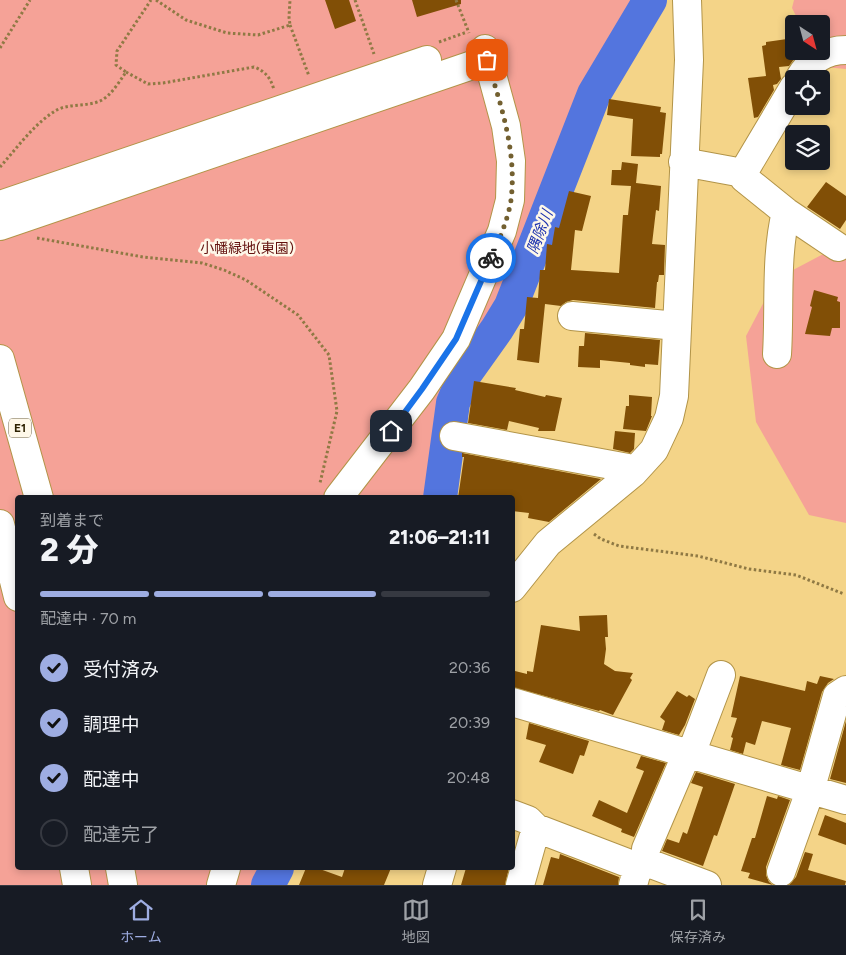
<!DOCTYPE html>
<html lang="ja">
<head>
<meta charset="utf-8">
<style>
	:root { --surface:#171b24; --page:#242831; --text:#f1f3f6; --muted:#9ea1a6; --line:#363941; --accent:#9eade2 }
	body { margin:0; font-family:Figtree,"Noto Sans JP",sans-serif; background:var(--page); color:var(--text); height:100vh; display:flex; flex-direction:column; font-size:19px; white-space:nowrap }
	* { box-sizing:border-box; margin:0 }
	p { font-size:16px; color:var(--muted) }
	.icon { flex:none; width:28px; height:28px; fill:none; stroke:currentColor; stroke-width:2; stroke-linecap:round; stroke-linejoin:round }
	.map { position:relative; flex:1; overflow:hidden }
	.side { position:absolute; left:15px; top:495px; width:500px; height:375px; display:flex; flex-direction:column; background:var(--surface); border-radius:5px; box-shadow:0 2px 8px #0003 }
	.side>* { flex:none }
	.needle { width:32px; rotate:144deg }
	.buttons { position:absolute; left:785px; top:15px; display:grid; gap:10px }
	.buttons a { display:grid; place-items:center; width:45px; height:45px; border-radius:5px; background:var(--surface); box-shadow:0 2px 8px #0003; font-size:25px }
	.pin { position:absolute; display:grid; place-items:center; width:42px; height:42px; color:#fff; margin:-21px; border-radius:10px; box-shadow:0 2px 8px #0006 }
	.courier { position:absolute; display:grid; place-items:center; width:50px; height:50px; margin:-25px; border:4px solid #1a73e8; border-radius:50%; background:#fff; color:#222; box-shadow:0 1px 6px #0007 }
	.headline em { font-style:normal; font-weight:800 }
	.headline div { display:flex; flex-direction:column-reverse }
	.headline { display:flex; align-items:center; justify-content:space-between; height:85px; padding:0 25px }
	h1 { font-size:32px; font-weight:800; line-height:38px }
	.bar { display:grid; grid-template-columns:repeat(4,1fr); gap:8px 5px; align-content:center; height:60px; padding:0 25px }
	.bar i { height:6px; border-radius:4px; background:var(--line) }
	.bar .on { background:var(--accent) }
	.bar p { grid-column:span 4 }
	ol { padding:0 25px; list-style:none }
	li { display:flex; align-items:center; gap:15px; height:55px }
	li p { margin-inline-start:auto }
	li .icon { padding:5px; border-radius:50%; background:var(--accent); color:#111; stroke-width:4 }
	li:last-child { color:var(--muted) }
	li i { width:28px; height:28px; border:2px solid var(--line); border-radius:50% }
	.menu { display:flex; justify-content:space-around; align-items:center; height:70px; border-top:1px solid var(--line); background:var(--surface); font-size:14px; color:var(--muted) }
	.menu a { display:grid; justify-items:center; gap:2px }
	.menu .on { color:var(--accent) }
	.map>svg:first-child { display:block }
	.green { fill:#f5a297 }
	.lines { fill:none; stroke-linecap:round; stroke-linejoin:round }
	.river { stroke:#5375de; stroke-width:34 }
	.building { fill:#814f06 }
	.minor-casing { stroke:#b29448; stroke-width:30 }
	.highway-casing { stroke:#b29448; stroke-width:30 }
	.path { stroke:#8f7944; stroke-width:3; stroke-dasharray:2.5 2.5; stroke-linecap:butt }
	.minor { stroke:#fff; stroke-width:28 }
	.highway { stroke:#fff; stroke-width:28 }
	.done { stroke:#736030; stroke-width:5; stroke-dasharray:0 9 }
	.route { stroke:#1a73e8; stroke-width:6 }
	.labels { text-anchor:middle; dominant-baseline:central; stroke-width:5; stroke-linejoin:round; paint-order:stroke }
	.shield { fill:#fef8e9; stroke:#6c6247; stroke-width:1 }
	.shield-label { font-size:12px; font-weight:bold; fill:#2d2101 }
	.park-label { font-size:14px; fill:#64120f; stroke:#fef8e9 }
	.water-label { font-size:15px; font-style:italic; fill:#1f34af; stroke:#fef8e9 }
</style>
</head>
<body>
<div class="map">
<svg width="846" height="885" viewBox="0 0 846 885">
	<rect width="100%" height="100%" fill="#f4d488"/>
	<path class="green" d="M0 0H654L599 84 501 313 436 409 449 441 453 478 447 497 18 498V868H281L273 885H0Z
		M794 0H846V69L824 67 821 51V24H800L792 8Z
		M829 251 846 259V523L809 515 756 422 746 336 776 279Z"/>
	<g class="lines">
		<path class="river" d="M440 498 453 403 465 374 497 329 511 306 594 94 650 0
			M268 885 277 868"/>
	</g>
	<path class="building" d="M325 0H349L356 21 335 29Z
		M412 0H461V4L417 17Z
		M794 38V59L789 66 779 67 781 79 777 84 773 85 774 90 758 117 754 118 748 78 766 76 762 46 766 45V42Z
		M609 99 661 107 660 112 666 113 662 154H660V157L631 156 633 119 607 115Z
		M622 162 638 164 636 183 661 186 659 211 656 210 652 244 665 245 664 275H659L658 282H657L655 308 573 300 566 302 561 306 545 304 539 363 517 360 520 329H524L527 297 538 298 540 270H545L547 244 552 245 555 227 559 228 569 191 591 196 582 231 575 230 571 270 619 273 623 215H628L631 186 611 185 612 170H621Z
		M826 182 846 196V220L840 229 807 207Z
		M814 290 838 297 837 301 840 302V328H832L830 336 805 334 812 307 810 306Z
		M585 333 660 340 658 365 645 364V367L630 365V363L600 360V368L578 367 579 346H584Z
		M474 381 516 388 515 390 545 397 546 395 562 398 555 431H538L539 428 509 421 507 430 468 423Z
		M629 395 652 397 651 416H652L646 431 623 429 626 406H629Z
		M615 431 635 433 634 449 630 453 613 449Z
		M462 453 601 479 549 522 528 518 529 513 512 511V498H458L464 457H462Z
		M607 615 608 637H605L606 649 604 664 615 671 633 673 630 678 632 680 613 715 600 710 599 711 512 687V678L515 671 527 674V671L533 672 541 625 580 631 579 616Z
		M740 676 805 691 807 681 817 684 820 676 834 679 828 683 822 692 800 770 781 765 791 728 762 721 755 745 746 742 743 754 730 750 733 738 731 737 737 718 731 717Z
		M677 691 687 697 689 695 695 699 685 725 679 735 662 730 665 721 660 717Z
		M846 721V783L830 779Z
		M529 723 589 741 584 756 580 755 573 774 539 762 546 745 526 739Z
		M641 756 666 763 634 837 621 832 622 829 592 816 599 800 627 813 644 771 636 768Z
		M696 772 735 784 717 836 714 835 703 866 662 851 667 839 679 843 683 832 687 834 703 787 691 783Z
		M767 796 777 799 778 796 790 800 766 867V875L769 882 773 885 748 878 750 873 741 871 752 838H755Z
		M825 815 846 823V845L818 835Z
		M805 852 813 854 808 870 846 881 845 885H789L796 877Z
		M560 854 619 877 618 885H543L551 857 559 859Z
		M306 868H317L342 877 345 868H391L384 885H299Z
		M466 868H509L505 885H461Z"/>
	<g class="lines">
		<g class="minor-casing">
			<path id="minor" d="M799 79C809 61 825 50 846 50
				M683 162 743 173 794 87
				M743 173 744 178 786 212 838 247
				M0 205 427 60
				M0 226 487 60
				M572 316 677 326
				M777 354C780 307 775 258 786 212
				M454 436 628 468 633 473
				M338 498 422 389 456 339 502 231 510 200 511 161 506 126 485 49
				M512 588 548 543 633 473 654 450 669 418 674 396 689 60 687 0
				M512 702 846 800
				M691 754 721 675
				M512 814 528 820 536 828
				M646 849 687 753
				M638 867 651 864 707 885
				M781 872 810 791 837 696 846 690
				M221 885 226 868
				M437 885 442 868
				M520 885 536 828 638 867 633 885"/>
		</g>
		<g class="highway-casing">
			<path id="highway" d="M0 359 39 498
				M0 524 18 597
				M74 868 77 885
				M120 868 123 885"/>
		</g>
		<path class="path" d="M156 0 186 20 227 33 258 35 290 25 289 17 290 0
			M355 0 374 54
			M456 0 469 33
			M290 25 309 76
			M439 42 467 32
			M0 48 30 0
			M126 72 148 84 163 83 254 67C265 71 271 78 274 90
			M0 167C17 148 33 125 55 111 68 103 86 107 100 101 111 96 119 82 126 72L116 65 117 51 151 0
			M37 238 143 257 202 263 224 270 246 280 298 315 329 355 337 411 320 483
			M594 534 601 539 619 546 698 556 749 569 796 575 844 594"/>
		<use href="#minor" class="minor"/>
		<use href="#highway" class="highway"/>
	</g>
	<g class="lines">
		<path class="done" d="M487 60C501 105 517 152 511 200 508 220 499 240 491 258"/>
		<path class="route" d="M391 431 422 389 456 339 491 258"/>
	</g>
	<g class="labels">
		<rect class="shield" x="9" y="418.5" width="22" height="19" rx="4"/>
		<g class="shield-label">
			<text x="20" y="428">E1</text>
		</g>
		<g class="park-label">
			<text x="247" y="248">小幡緑地(東園)</text>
		</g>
		<g class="water-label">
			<text transform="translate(540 232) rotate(-69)">隅除川</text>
		</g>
	</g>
</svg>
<div class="buttons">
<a><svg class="needle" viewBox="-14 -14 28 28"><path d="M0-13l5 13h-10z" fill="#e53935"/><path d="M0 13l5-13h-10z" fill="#9ea1a6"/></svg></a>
<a><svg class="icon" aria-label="locate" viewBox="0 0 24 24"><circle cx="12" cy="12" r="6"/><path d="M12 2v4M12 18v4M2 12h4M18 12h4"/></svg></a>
<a><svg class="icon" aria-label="layers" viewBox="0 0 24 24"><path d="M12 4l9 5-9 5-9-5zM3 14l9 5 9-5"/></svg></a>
</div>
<div class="pin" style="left:487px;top:60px;background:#ea580c"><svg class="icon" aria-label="bag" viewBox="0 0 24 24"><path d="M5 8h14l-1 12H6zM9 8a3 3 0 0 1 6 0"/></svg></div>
<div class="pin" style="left:391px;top:431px;background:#1f2937"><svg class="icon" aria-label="home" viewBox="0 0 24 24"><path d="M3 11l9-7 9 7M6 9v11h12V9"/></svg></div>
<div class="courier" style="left:491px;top:258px"><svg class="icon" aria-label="bike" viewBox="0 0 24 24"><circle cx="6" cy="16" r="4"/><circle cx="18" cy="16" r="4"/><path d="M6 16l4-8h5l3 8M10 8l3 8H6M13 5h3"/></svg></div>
<section class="side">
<div class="headline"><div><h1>2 分</h1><p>到着まで</p></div><em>21:06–21:11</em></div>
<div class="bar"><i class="on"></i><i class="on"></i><i class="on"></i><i></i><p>配達中 · 70 m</p></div>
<ol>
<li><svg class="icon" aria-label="check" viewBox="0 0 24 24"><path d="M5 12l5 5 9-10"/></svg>受付済み<p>20:36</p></li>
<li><svg class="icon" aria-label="check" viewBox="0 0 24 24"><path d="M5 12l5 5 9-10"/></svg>調理中<p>20:39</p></li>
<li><svg class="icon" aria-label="check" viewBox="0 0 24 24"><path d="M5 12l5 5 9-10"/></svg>配達中<p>20:48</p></li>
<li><i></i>配達完了</li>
</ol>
</section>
</div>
<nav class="menu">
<a class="on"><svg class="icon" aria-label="home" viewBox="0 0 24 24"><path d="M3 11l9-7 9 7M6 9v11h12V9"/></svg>ホーム</a>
<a><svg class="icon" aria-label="map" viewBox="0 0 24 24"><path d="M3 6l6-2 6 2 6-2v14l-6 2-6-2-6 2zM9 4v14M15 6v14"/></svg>地図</a>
<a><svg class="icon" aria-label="saved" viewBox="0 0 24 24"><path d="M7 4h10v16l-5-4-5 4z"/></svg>保存済み</a>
</nav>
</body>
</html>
